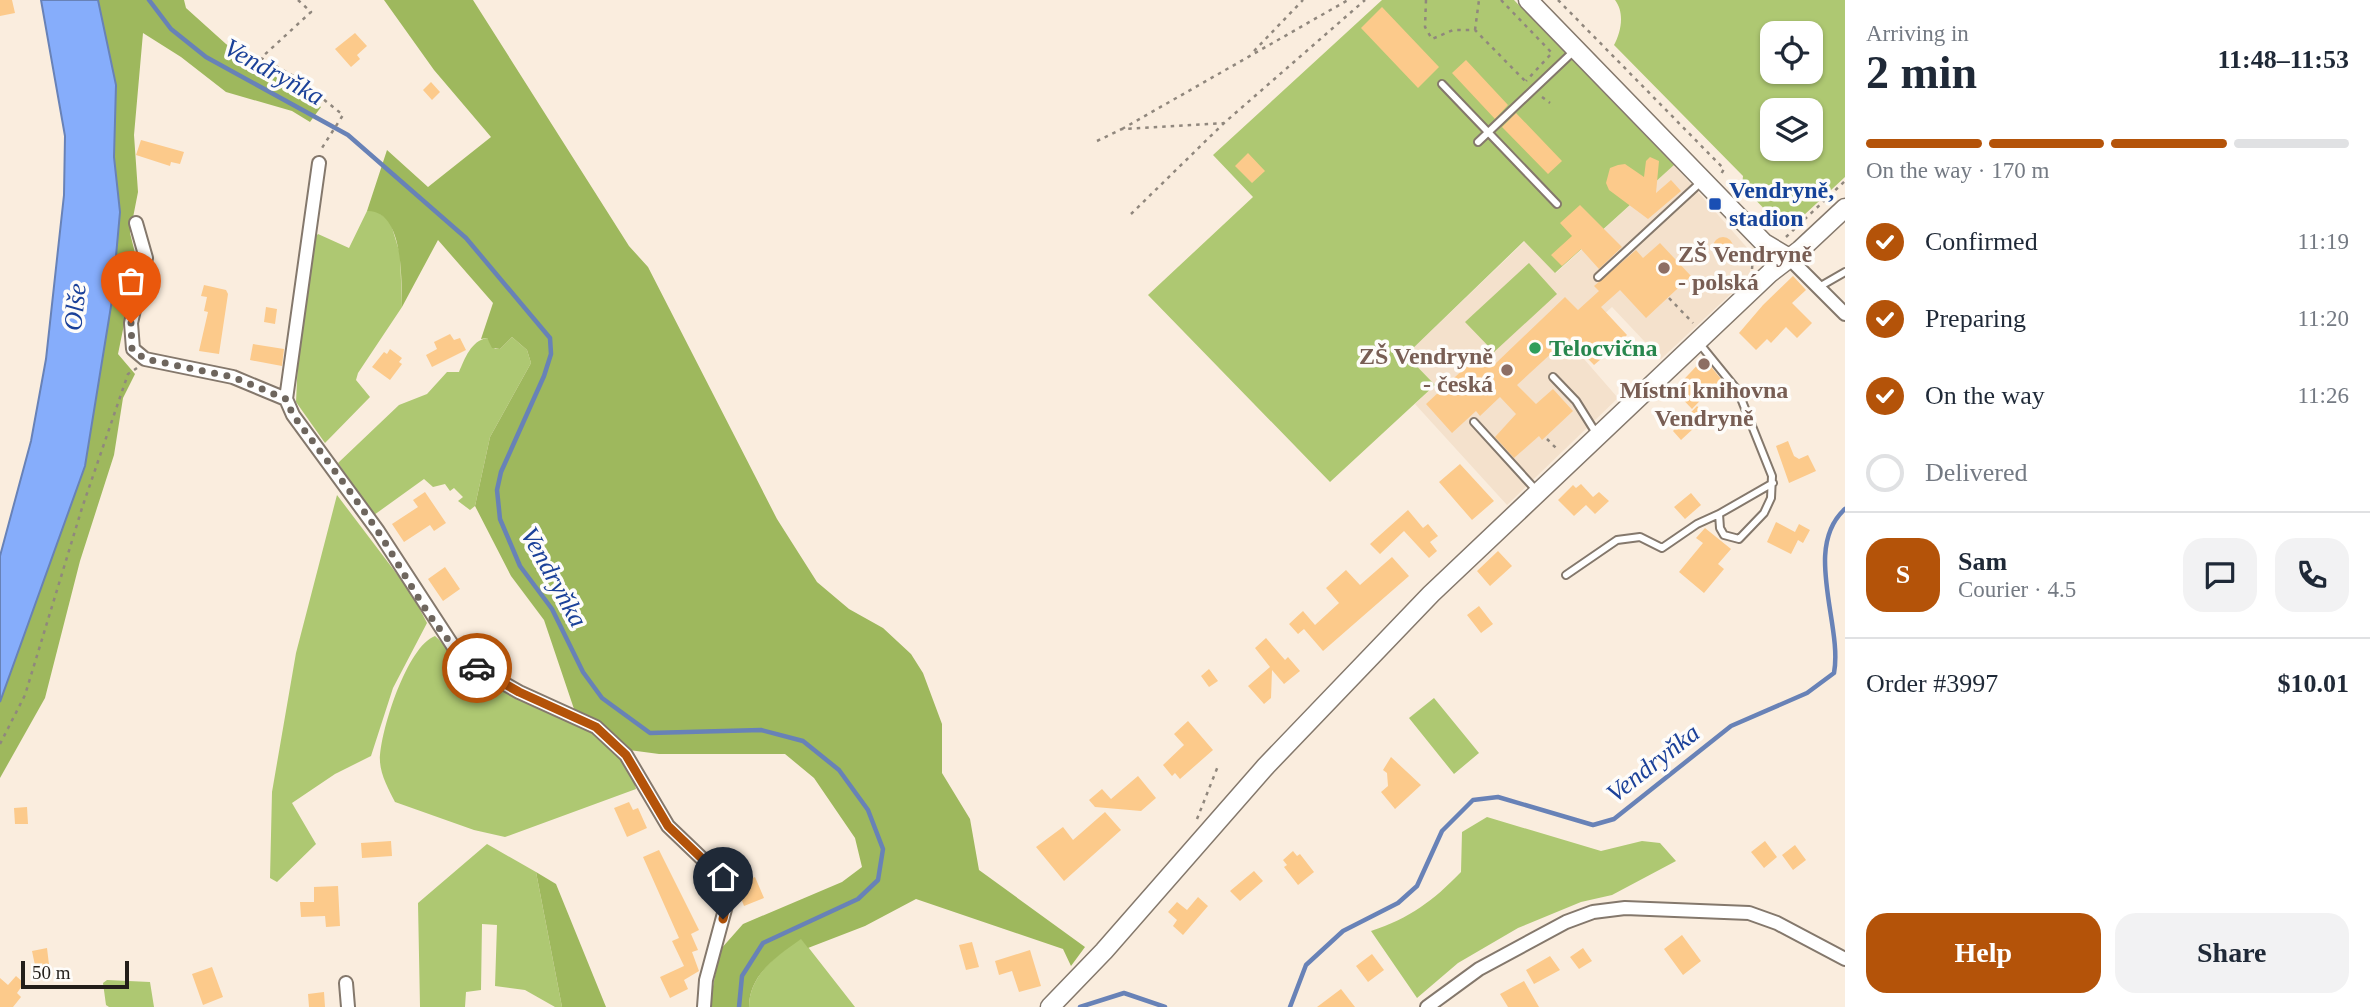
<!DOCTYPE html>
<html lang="en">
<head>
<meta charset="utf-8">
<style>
	:root { --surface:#fff; --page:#f2f2f3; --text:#1f2937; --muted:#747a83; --line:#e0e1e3; --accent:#b45309 }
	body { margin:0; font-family:Georgia,serif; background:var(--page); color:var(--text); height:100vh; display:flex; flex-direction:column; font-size:26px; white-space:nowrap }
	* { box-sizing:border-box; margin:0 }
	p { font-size:23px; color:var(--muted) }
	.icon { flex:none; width:38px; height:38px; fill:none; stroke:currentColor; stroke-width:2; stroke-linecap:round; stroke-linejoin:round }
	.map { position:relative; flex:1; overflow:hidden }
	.drawer { display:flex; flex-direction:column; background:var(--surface); width:525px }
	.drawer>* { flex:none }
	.controls { position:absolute; left:1760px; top:21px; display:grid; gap:14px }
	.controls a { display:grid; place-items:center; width:63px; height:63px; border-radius:14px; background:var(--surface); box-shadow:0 2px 5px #0004; font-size:35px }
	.scale { position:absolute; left:21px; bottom:18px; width:108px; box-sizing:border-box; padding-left:7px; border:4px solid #231e19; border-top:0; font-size:19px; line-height:24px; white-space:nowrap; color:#231e19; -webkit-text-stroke:5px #fefcf9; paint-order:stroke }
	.pin { position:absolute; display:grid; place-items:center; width:60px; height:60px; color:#fff; margin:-72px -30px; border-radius:50% 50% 50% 0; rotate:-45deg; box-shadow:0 0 7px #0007 }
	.pin .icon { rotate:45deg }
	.courier { position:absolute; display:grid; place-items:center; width:70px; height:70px; margin:-35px; border:5px solid #b45309; border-radius:50%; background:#fff; color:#222; box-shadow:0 2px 9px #0007 }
	.summary em { font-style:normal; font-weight:600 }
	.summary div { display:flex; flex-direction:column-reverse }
	.summary { display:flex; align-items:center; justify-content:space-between; height:119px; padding:0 21px }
	h1 { font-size:46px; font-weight:600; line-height:52px }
	.bar { display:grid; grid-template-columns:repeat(4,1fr); gap:10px 7px; align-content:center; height:84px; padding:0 21px }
	.bar i { height:9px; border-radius:5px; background:var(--line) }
	.bar .selected { background:var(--accent) }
	.bar p { grid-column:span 4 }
	.line { display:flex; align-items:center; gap:18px; padding:0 21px; border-top:2px solid var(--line) }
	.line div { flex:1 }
	.round { display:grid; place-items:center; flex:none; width:74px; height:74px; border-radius:21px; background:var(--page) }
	ol { padding:0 21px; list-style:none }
	li { display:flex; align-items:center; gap:21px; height:77px }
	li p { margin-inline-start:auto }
	li .icon { padding:7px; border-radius:50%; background:var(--accent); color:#fff; stroke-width:4 }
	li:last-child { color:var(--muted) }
	li i { width:38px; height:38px; border:4px solid var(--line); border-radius:50% }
	.primary-button { display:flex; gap:14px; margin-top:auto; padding:14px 21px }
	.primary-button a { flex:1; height:80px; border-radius:21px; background:var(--accent); color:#fff; font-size:28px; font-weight:600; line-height:80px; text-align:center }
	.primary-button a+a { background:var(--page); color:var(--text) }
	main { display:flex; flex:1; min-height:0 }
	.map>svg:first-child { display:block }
	.built { fill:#f4e1cc }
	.green { fill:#aec872; fill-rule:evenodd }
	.forest { fill:#9eb85d }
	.water { fill:#86adfb; stroke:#6882b7; stroke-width:2 }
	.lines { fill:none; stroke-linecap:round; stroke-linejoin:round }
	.stream { stroke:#6882b7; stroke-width:4.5 }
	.building { fill:#fcca8b }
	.lane-casing { stroke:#84786c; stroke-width:10 }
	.street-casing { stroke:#84786c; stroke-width:16 }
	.secondary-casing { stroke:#84786c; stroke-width:21 }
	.path { stroke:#90877d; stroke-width:2.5; stroke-dasharray:3.5 5; stroke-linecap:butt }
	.lane { stroke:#fff; stroke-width:6 }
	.street { stroke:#fff; stroke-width:12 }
	.secondary { stroke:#fff; stroke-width:18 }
	.done { stroke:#6e665e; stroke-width:7; stroke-dasharray:0 12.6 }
	.route { stroke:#b45309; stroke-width:9 }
	.transit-dot { fill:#1a4fb4; stroke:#fefcf9; stroke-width:2.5 }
	.education-dot { fill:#8d6e63; stroke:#fefcf9; stroke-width:2.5 }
	.leisure-dot { fill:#2e9e5b; stroke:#fefcf9; stroke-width:2.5 }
	.labels { text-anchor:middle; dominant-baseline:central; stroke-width:7; stroke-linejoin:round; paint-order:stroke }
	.transit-label { font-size:24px; font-weight:bold; fill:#164399; stroke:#fefcf9; text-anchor:start }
	.education-label { font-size:24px; font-weight:bold; fill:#785e54; stroke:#fefcf9; text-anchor:start }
	.leisure-label { font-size:24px; font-weight:bold; fill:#27864d; stroke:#fefcf9; text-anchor:start }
	.water-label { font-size:26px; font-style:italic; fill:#1b4199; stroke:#fefcf9 }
</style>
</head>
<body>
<main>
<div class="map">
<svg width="1845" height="1007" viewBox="0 0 1845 1007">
	<rect width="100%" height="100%" fill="#faedde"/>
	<path class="built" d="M1674 165 1750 251V276L1661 359 1612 307 1571 344 1618 398 1507 505 1415 404 1435 385 1406 355 1525 241 1556 273Z"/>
	<path class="green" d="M1382 0H1514L1674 165 1555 273 1524 241 1406 355 1435 385 1330 482 1148 295 1253 197 1213 155Z
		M1615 0H1845V177L1789 229 1783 228 1742 186 1743 176 1614 45C1621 32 1625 13 1615 0ZM1773 33H1811V72H1773ZM1773 110H1811V149H1773Z
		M375 210 390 221 400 254 402 307 358 373 356 380 370 397 325 443 296 402 298 359 316 236 318 234 349 248 367 211Z
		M1529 263 1557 294 1494 352 1465 322Z
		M512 337 527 350 531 363 490 437 475 506 470 510 458 501 463 497 454 488 450 491 445 484 433 487 424 479 374 515 338 463 399 405 427 394 447 372H459C465 358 471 341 487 338L495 349H500Z
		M337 495 412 594 427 623 393 688 371 756 335 774 292 803 316 844 277 882 270 878 272 792 296 653Z
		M435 636C447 646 457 662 469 671 517 705 625 723 636 789L505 837 474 830 395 802C389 790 381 776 380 762 379 734 407 646 435 636Z
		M1434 698 1479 753 1454 774 1409 718Z
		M1487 817 1601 851 1642 841 1660 843 1676 861 1612 895 1581 902 1518 928 1458 963 1417 998 1371 931C1410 918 1433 901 1461 872L1462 832Z
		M487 844 536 872 562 1007H555L525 990 495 986 497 925 482 924 481 990 466 992 465 1007H420L418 903Z
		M801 938 855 1007H749C749 975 777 955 801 938Z
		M107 980 150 982 154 1007H109L106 1005 103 983Z"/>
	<path class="forest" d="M98 0H184L186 8 226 44 321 107 310 122 292 111 226 92 181 57 143 33 134 135 138 192 130 233 137 261 118 354 135 374 123 398 114 455 80 561 45 698 0 778V702L85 466 112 300 120 212 114 157 116 85Z
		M384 0H473L629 246 648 267 777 519 817 582 849 609 883 628 911 654 923 673 942 724V773L970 819 979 870 1085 947 1071 966 1063 949 916 899 865 926 808 948 801 939C777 956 749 975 749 1007H709L720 950 743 924 842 882 862 867 855 838 814 778 785 754H659L629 750 574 709 544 620 511 576 475 506 490 437 531 363 527 350 512 337 500 349 492 348 487 338 481 339 493 303 438 240 402 307C401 282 405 210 367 211L387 150 428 187 491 137 434 70Z
		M536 872 556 884 606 1007H562Z"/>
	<path class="water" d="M41 0H98L116 85 114 157 120 212 112 300 85 466 0 702V556L31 441 46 359 64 195 65 136Z"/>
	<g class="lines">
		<path class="stream" d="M149 0 171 29 206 57 348 135 466 238 550 338 551 354 544 376 501 472 497 490 500 519 520 566 552 609 583 672 602 698 650 733 761 730 803 741 839 770 868 810 883 849 878 880 858 899 763 943 742 976 739 1007
			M1080 1007 1124 993 1165 1007
			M1290 1007 1306 965 1343 931 1398 903 1417 886 1442 831 1473 800 1498 797 1593 825 1614 819 1731 726 1807 693 1834 673C1843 625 1802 548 1845 509"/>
	</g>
	<path class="building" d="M0 0H12L15 13 0 16Z
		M1382 7 1439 67 1418 88 1361 28Z
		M355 33 367 46 357 55 360 59 351 67 335 49Z
		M1466 60 1508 105 1495 119 1452 73Z
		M431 82 440 92 432 100 423 90Z
		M1516 113 1562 161 1548 174 1502 127Z
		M141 140 184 152 180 164 171 162 170 166 136 155Z
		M1248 153 1265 171 1252 183 1235 166Z
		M1650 157 1659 161 1656 193 1671 180 1681 191 1648 219 1609 190 1606 183 1610 168 1618 165 1625 164 1644 177 1646 161Z
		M1580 205 1622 247 1599 269 1581 249 1562 266 1551 255 1572 236 1560 223Z
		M1713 247a10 10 0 1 1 20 0a10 10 0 1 1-20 0Z
		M1660 243 1691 276 1646 318 1620 290 1601 307 1627 335 1614 348 1594 365 1568 338 1517 385 1536 404 1553 389 1573 411 1542 440 1539 436 1514 458 1495 437 1516 414 1500 397 1480 416 1476 411 1452 433 1426 404 1483 351 1495 364 1565 297 1578 310 1599 291 1594 286 1636 250 1643 258Z
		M1793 276 1806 290 1792 303 1812 323 1797 338 1786 327 1771 343 1767 339 1756 350 1739 333 1763 305Z
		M204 285 226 290 228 294 219 354 199 351 208 312 204 311 207 297 201 296Z
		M266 307 277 309 275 324 264 322Z
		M450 334 454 340 460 338 466 350 432 367 426 355 437 349 434 342Z
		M253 344 284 349 282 366 250 360Z
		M390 349 402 358 399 362 402 364 390 380 372 367 384 352 387 354Z
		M1704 358 1721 379 1692 409 1674 390Z
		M1697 406 1707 416 1681 440 1673 431Z
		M1788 441 1794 456 1799 459 1808 455 1816 471 1789 483 1776 446Z
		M1460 464 1494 501 1472 520 1439 482Z
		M1581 484 1593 497 1599 492 1609 501 1595 514 1586 505 1574 516 1558 500 1573 485 1576 488Z
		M425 492 446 523 434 531 430 525 404 542 392 524 418 507 413 500Z
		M1691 493 1701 505 1685 519 1674 507Z
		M1408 510 1423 528 1428 524 1438 536 1430 542 1437 551 1429 558 1404 531 1380 554 1370 544Z
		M1776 522 1795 532 1799 524 1810 530 1803 543 1798 540 1791 554 1767 542Z
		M1705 528 1731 549 1718 564 1724 569 1704 593 1679 572 1703 543 1696 538Z
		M1498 551 1512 566 1490 586 1477 571Z
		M1392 557 1409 576 1323 651 1304 629 1298 634 1289 624 1303 611 1315 625 1339 603 1326 588 1346 570 1360 585Z
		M445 567 460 589 443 601 428 579Z
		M1479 606 1493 624 1481 633 1467 615Z
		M1266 638 1285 660 1288 657 1300 671 1284 684 1272 670 1271 698 1264 704 1248 686 1270 667 1255 648Z
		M1209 669 1218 681 1209 687 1201 676Z
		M1188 721 1213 750 1180 779 1175 773 1172 776 1163 765 1184 745 1174 734Z
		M1391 757 1421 785 1395 809 1381 792 1388 786 1387 773 1383 770Z
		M1138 776 1156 798 1141 811 1095 807 1089 800 1102 789 1111 799Z
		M629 802 633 810 638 808 647 828 627 837 614 808Z
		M27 807 28 824H15L14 808Z
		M1105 812 1121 830 1064 881 1036 847 1063 827 1073 840Z
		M391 841 392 856 362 858 361 843Z
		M1765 841 1777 857 1764 868 1751 852Z
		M1795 845 1806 860 1793 870 1782 855Z
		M659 850 699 930 691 934 698 950 692 952 699 971 684 980 688 989 670 998 660 977 684 966 672 941 679 938 643 857Z
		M1293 851 1297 856 1300 854 1314 872 1298 885 1284 867 1287 865 1283 860Z
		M1254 871 1263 881 1240 901 1230 891Z
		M755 877 764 898 744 906 736 885Z
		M338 886 340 926 326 927 325 916 301 917 300 902H314V887Z
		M1198 897 1208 906 1183 935 1173 926 1177 920 1168 912 1177 902 1187 910Z
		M1682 935 1701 961 1683 975 1664 949Z
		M972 942 979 967 966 970 959 945Z
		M47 948 50 973 37 975 32 951Z
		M1583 948 1592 961 1579 969 1570 957Z
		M1030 950 1041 986 1019 992 1012 971 999 975 995 961Z
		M1372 954 1384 970 1368 982 1356 966Z
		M1550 956 1560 970 1534 984 1526 970Z
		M212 967 223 997 203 1005 192 974Z
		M16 976 24 983 17 993 21 997 13 1007H0V978L8 985Z
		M1524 981 1539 1007H1508L1500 994Z
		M1341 989 1355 1007H1317Z
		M324 992 325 1007H309L308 994Z"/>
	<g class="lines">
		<g class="lane-casing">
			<path id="lane" d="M1442 84 1557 204
				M1478 142 1575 50
				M1598 277 1701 182
				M1819 287 1845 272
				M1699 343 1738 391 1772 476 1771 498 1764 513 1739 539 1724 535 1720 528 1719 514 1773 483
				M1553 377 1576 401 1596 433
				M1474 422 1536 490
				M1566 575 1617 540 1640 537 1662 548 1697 524 1719 514"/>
		</g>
		<g class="street-casing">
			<path id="street" d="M319 163 286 399 293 415 378 531 453 646 475 667 519 692 596 727 626 755 668 826 715 871 727 902 706 980 704 1007
				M136 223 146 258 131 323 133 349 145 359 233 377 286 399
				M1789 258 1845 314
				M346 983 348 1007
				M1427 1007 1479 969 1566 922 1593 912 1625 908 1749 913 1777 923 1845 959"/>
		</g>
		<g class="secondary-casing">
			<path id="secondary" d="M1528 0 1764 243 1789 258
				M1050 1007 1104 951 1266 766 1431 594 1770 273 1800 250 1845 208"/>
		</g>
		<path class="path" d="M298 0 311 12 261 58 297 78 343 115 320 151
			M1426 0 1425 27 1432 39 1453 30H1475L1527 83
			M1501 0 1552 53 1526 81
			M1558 0 1724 169 1720 176
			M1475 30 1479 0
			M1254 51 1303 0
			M1542 97 1550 103
			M1122 129 1348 0
			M1097 141 1122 129 1224 123
			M1131 214 1224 123 1365 0
			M1786 237 1845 181
			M1752 269 1753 255
			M1669 298 1693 323
			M1547 439 1559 451
			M0 744 25 695 82 508 128 374 137 368
			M1197 819 1218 766"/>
		<use href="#lane" class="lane"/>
		<use href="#street" class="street"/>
		<use href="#secondary" class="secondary"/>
	</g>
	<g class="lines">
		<path class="done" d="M131 323 132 349 145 359 233 377 286 399 293 415C322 454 352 493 379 533 409 579 433 633 477 668"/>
		<path class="route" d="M477 668 519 692 596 727 626 755 668 826 715 871 727 902 723 919"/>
	</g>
	<rect class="transit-dot" x="1708" y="197" width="14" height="14" rx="3.5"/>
	<g class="education-dot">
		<circle cx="1664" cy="268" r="7"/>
		<circle cx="1704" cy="364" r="7"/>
		<circle cx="1507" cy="370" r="7"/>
	</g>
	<circle class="leisure-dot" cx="1535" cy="348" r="7"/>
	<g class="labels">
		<g class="transit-label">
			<text x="1729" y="190">Vendryně,<tspan x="1729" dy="28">stadion</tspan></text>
		</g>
		<g class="education-label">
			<text x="1678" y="254">ZŠ Vendryně<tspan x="1678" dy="28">- polská</tspan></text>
			<text x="1493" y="356" text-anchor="end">ZŠ Vendryně<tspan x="1493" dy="28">- česká</tspan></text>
			<text x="1704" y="390" text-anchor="middle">Místní knihovna<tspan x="1704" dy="28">Vendryně</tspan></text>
		</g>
		<g class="leisure-label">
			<text x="1549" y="348">Telocvična</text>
		</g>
		<g class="water-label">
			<text transform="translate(274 72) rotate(29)">Vendryňka</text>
			<text transform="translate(75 307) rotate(-84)">Olše</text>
			<text transform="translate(554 577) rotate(61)">Vendryňka</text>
			<text transform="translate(1653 763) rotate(-38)">Vendryňka</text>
		</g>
	</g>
</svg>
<div class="controls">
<a><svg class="icon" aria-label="locate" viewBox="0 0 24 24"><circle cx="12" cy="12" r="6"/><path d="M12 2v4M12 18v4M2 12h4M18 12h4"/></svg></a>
<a><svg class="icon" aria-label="layers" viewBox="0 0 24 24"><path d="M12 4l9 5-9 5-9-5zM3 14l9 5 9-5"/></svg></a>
</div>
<div class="scale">50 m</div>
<div class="pin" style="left:131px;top:323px;background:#ea580c"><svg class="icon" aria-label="bag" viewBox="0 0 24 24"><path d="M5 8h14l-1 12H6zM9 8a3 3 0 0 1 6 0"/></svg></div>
<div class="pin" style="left:723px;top:919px;background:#1f2937"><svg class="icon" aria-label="home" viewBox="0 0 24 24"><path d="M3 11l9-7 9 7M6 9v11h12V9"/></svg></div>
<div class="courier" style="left:477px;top:668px"><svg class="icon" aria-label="car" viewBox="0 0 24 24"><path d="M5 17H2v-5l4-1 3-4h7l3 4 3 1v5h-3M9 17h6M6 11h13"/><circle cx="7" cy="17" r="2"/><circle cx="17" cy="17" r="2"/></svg></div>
</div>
<section class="drawer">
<div class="summary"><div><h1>2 min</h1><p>Arriving in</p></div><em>11:48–11:53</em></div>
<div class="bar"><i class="selected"></i><i class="selected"></i><i class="selected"></i><i></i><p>On the way · 170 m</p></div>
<ol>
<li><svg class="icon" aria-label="check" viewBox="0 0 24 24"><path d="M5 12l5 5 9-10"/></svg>Confirmed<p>11:19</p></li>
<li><svg class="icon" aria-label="check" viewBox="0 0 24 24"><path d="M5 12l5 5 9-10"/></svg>Preparing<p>11:20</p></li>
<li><svg class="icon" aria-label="check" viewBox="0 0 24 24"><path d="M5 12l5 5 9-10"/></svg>On the way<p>11:26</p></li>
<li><i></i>Delivered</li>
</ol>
<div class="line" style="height:126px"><b class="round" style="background:var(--accent);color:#fff">S</b><div><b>Sam</b><p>Courier · 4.5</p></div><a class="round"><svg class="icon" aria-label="chat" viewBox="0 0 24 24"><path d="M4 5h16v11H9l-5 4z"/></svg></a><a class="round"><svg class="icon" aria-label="phone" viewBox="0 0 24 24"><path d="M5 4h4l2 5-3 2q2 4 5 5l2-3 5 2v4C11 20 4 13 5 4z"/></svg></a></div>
<div class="line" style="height:91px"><div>Order #3997</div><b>$10.01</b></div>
<div class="primary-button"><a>Help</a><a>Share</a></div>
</section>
</main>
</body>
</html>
